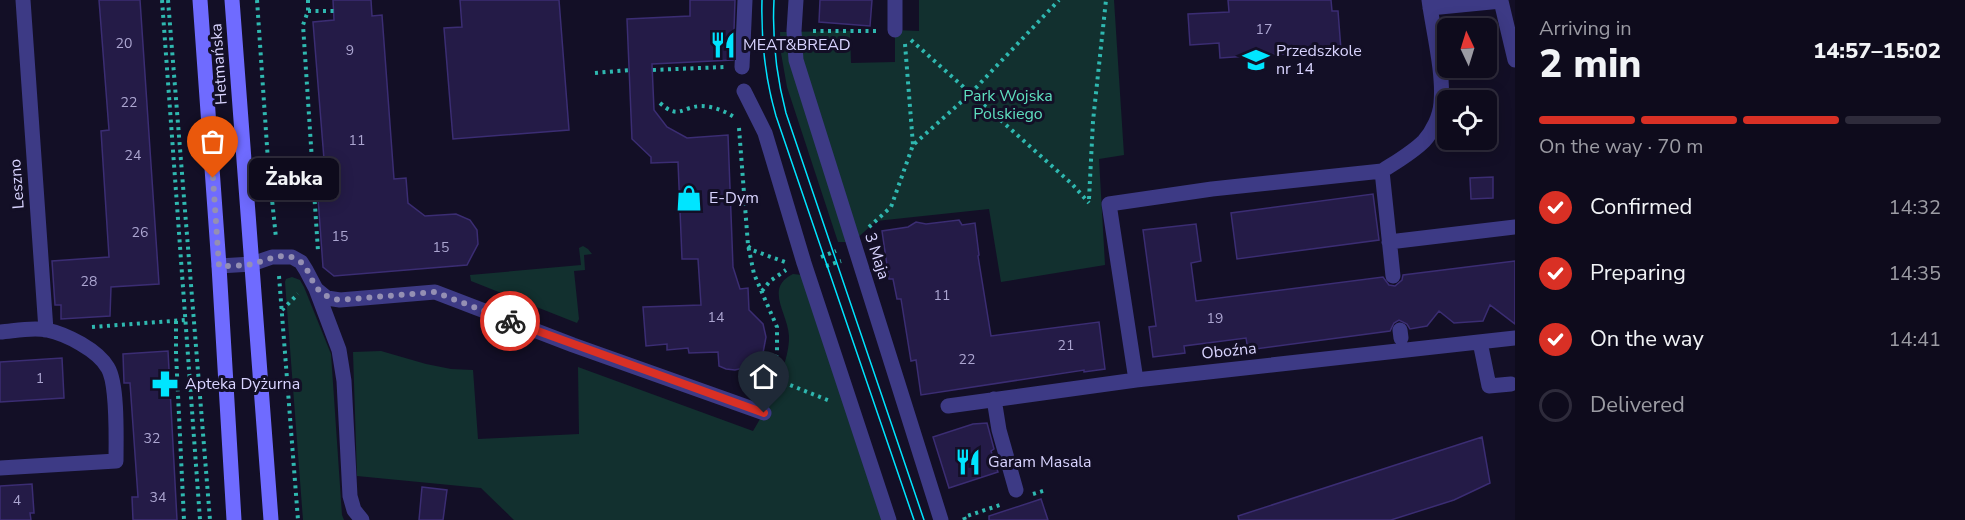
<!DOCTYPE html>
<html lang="en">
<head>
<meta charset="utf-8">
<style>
	:root { --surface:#0e0b1c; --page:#171425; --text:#f1f3f6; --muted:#9b9ba3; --line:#2e2b3b; --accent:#d93025 }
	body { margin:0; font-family:"Nunito Sans",sans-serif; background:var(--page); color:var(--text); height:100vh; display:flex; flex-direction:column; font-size:22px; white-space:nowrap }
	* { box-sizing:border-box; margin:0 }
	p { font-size:20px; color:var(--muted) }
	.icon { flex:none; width:33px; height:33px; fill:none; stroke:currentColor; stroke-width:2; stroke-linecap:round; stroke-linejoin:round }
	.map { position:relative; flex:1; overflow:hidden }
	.details { display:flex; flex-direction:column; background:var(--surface); width:450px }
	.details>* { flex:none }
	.needle { width:39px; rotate:356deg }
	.buttons { position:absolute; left:1437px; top:18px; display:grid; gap:12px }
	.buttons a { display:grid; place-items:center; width:60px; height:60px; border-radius:9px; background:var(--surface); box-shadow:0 3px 15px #0003,0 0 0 2px var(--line); font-size:30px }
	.pin { position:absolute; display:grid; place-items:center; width:51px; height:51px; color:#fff; margin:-62px -26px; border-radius:50% 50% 50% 0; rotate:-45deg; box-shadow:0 0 6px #0007 }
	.pin .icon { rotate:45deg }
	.courier { position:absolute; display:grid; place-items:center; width:60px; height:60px; margin:-30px; border:4px solid #d93025; border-radius:50%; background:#fff; color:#222; box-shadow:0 2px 8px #0007 }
	.bubble { position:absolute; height:42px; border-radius:9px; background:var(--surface); box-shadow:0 3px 15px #0003,0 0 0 2px var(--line); font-size:20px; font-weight:800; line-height:42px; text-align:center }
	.summary em { font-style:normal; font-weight:800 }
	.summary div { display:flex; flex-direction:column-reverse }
	.summary { display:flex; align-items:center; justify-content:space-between; height:102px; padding:0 24px }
	h1 { font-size:39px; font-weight:800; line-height:45px }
	.bar { display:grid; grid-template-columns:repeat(4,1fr); gap:9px 6px; align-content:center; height:72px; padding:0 24px }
	.bar i { height:8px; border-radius:4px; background:var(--line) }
	.bar .active { background:var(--accent) }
	.bar p { grid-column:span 4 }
	ol { padding:0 24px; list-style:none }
	li { display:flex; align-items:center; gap:18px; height:66px }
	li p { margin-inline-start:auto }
	li .icon { padding:6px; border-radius:50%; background:var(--accent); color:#fff; stroke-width:4 }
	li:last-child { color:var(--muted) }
	li i { width:33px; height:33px; border:3px solid var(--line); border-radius:50% }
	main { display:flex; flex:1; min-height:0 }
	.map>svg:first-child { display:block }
	.green { fill:#12302f }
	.building { fill:#241b47; stroke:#3b2d73; stroke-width:1.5 }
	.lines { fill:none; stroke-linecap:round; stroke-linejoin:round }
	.path { stroke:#2fb8b0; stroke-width:4; stroke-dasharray:3 4.5; stroke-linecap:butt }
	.service { stroke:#3d3a85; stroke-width:15 }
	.pedestrian { stroke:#3d3a85; stroke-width:15 }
	.secondary { stroke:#6f6bff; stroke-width:15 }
	.tram { stroke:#00e5ff; stroke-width:1.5 }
	.done { stroke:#948fb3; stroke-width:6; stroke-dasharray:0 10.8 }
	.route { stroke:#d93025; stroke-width:8 }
	.labels { text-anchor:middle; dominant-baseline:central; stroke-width:6; stroke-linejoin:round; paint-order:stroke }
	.number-label { font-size:14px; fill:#aca6d1 }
	.poi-label { font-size:16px; fill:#d9d4ff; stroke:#130f26; text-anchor:start }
	.street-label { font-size:16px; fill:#d9d4ff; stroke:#130f26 }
	.park-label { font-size:16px; fill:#5fe0c0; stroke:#130f26 }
</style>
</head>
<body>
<main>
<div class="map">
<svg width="1515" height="520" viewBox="0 0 1515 520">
	<rect width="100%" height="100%" fill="#130f26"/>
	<path class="green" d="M919 0H1114L1124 155 1099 159 1105 265 1001 282 989 209 876 221 853 242H838L787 87 781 53 780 32 850 31 851 63 895 62V30L919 31Z
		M583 246 588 249 592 254 584 255 585 270 574 271 579 319 577 323 471 281 470 275 581 265 579 248Z
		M793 274 802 275 882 520H514L481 488 357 476 353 352 381 351 426 364 451 369 473 370 478 439 579 434 578 367 753 431C767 408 790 363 789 336 788 313 764 288 793 274Z
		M292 277 300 280 304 287 331 354 342 515 344 520H303L285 282 286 279Z"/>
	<path class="building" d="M99 0H140L159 284 111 287 110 316 61 319V305H55L52 261 109 257 101 131 109 130Z
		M333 0H371L372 16 382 15 394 179 406 178 408 203 425 216 456 214 470 220 477 230 478 244 467 265 334 276 323 267 317 184H326L313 22 334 20Z
		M460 0H559L569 130 453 139 444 28 462 27Z
		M690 0H735L733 60 652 64 654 110 667 127 687 138 728 135 733 267 740 289 748 288 749 310 763 324 766 337 763 353 757 360 743 368 735 370 726 369 719 366 718 352 689 353 688 348 667 350V344L646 346 643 307 701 305 698 259H682L678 162 651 163V157L632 139 627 19 690 16Z
		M820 0H872L870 26 819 22Z
		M1228 0H1331L1332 11H1338L1341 50 1220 58 1219 43 1190 45 1188 14 1229 12Z
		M1493 177V198L1471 199 1470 178Z
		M1373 194 1379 240 1237 259 1231 213Z
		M959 220 962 225 975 223 979 255 978 256 991 336 1099 322 1105 369 1084 372V370L921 395 916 360 911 361 901 299H897L893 279H889L882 231 908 227 916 222 926 224Z
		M1196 224 1201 261 1191 263 1196 301 1383 277 1389 285 1395 286 1402 280 1403 275 1515 261V324L1490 305 1483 321 1454 323 1439 311 1427 326 1410 329 1407 324 1399 320 1394 323 1390 331 1248 350 1246 338 1184 346 1185 353 1153 357 1149 327 1156 326 1143 230Z
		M168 351 177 520H133L132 497H138L130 383H124L123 354Z
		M62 358 64 398 0 402V362Z
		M987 423 994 449 991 451 998 472 949 488 933 437 973 424Z
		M1482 437 1490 483 1454 500 1391 520H1239L1238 516Z
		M32 484 34 513H30L31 520H0V486Z
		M422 487 447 490 443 520H419Z
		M1041 499 1048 520H989V516Z"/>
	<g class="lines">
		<path class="path" d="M162 0 200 520
			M168 0 210 520
			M257 0 268 161 276 238
			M308 0V11L303 25 318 251
			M308 11H334
			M813 31H877
			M911 40 1072 184 1089 203
			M905 44 913 145
			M653 70 724 67
			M595 73 630 70
			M660 103C679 120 681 107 701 106 712 106 725 111 734 117
			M739 128 748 245 754 274 777 327V353L770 377 830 401
			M1089 199 1093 121 1106 0
			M869 227 891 207 913 145 970 94 1059 0
			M748 246 752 250 785 262
			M821 257 836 251
			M826 266 841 261
			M279 276 298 520
			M762 291 770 281 786 270
			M282 310 298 294
			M176 321V353L184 520
			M92 327 185 320
			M746 384H758L770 377
			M1033 494 1046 490
			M965 520 964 517 1003 504"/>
		<path class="service" d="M23 0 46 330
			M1430 8 1501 1 1515 60
			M895 30V0
			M1382 171 1393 276
			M1389 242 1515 227
			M219 266 252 264 272 257H292L301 262 306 270 316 289 339 350 344 381 350 496 354 510 362 520
			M316 289 327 298 340 300 435 292 573 345 764 413
			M1400 330 1401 338
			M0 332C14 331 32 327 47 330 66 334 98 350 108 368 118 385 116 440 116 461L0 468
			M1480 342 1489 386 1511 384
			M1136 380 1109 204 1212 189 1382 171C1396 162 1412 153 1424 141 1433 131 1440 116 1441 103 1444 73 1433 30 1429 0
			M994 399 999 430 1016 490
			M948 406 1136 380 1515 338"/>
		<path class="pedestrian" d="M796 0 794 31 796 60 941 520
			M742 67 745 0
			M744 91 765 133 804 263 889 520"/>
		<path class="secondary" d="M200 0 219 266 234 520
			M232 0 271 520"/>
		<path class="tram" d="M762 0C761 40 765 78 776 116L914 520
			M774 0C772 39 776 75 786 113L924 520"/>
	</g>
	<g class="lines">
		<path class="done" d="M213 178 219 266C230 266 242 266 252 264 266 261 280 252 294 258 316 267 305 294 340 300L435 292 510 321"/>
		<path class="route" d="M510 321 764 413"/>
	</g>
	<defs>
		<g id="restaurant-bare" transform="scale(2.07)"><path d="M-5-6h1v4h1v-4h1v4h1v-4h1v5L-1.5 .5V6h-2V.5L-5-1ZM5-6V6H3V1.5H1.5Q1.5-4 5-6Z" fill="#00e5ff" stroke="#130f26" stroke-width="2.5" paint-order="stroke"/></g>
		<g id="school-bare" transform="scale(2.07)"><path d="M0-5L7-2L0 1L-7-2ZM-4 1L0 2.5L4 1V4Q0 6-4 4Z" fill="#00e5ff" stroke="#130f26" stroke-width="2.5" paint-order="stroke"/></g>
		<g id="shop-bare" transform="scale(2.07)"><path d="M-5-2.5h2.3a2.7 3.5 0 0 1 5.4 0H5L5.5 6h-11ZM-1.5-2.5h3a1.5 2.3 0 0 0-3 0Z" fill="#00e5ff" stroke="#130f26" stroke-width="2.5" paint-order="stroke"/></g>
		<g id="pharmacy-bare" transform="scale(2.07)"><path d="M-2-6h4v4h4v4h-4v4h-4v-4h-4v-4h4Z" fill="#00e5ff" stroke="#130f26" stroke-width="2.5" paint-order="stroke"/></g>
	</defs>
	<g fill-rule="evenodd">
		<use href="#restaurant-bare" x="723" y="45"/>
		<use href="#school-bare" x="1256" y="60"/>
		<use href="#shop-bare" x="689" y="198"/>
		<use href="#pharmacy-bare" x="165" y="384"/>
		<use href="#restaurant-bare" x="968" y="462"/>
	</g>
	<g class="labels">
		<g class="number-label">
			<text x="1264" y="29">17</text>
			<text x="124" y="43">20</text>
			<text x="350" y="50">9</text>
			<text x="129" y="102">22</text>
			<text x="357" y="140">11</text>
			<text x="133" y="155">24</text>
			<text x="140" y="232">26</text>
			<text x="340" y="236">15</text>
			<text x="441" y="247">15</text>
			<text x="89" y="281">28</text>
			<text x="942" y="295">11</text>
			<text x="716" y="317">14</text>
			<text x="1215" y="318">19</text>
			<text x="1066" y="345">21</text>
			<text x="967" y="359">22</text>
			<text x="40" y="378">1</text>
			<text x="152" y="438">32</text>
			<text x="158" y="497">34</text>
			<text x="17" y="500">4</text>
		</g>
		<g class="poi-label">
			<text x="743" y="45">MEAT&amp;BREAD</text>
			<text x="1276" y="51">Przedszkole<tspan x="1276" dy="18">nr 14</tspan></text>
			<text x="709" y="198">E-Dym</text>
			<text x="185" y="384">Apteka Dyżurna</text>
			<text x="988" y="462">Garam Masala</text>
		</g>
		<g class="street-label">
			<text transform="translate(219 64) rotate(-94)">Hetmańska</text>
			<text transform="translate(17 184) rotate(-94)">Leszno</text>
			<text transform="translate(877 256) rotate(72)">3 Maja</text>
			<text transform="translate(1229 351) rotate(-6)">Oboźna</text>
		</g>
		<g class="park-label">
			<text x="1008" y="96">Park Wojska<tspan x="1008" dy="18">Polskiego</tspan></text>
		</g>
	</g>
</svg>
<div class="buttons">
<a><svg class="needle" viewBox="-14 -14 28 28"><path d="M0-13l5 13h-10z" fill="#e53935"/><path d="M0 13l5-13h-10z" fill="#9b9ba3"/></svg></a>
<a><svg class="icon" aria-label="locate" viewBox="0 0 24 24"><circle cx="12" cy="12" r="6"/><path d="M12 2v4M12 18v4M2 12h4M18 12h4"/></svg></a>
</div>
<div class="pin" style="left:213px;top:178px;background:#ea580c"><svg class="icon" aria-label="bag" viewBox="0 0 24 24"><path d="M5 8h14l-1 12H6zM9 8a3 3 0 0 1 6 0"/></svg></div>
<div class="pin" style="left:764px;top:413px;background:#1f2937"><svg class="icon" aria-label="home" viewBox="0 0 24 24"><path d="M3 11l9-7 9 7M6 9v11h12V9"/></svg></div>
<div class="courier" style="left:510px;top:321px"><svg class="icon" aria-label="bike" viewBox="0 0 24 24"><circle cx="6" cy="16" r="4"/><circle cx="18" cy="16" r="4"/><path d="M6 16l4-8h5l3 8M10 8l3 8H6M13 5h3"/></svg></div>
<div class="bubble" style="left:249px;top:158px;width:90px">Żabka</div>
</div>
<section class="details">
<div class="summary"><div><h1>2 min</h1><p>Arriving in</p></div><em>14:57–15:02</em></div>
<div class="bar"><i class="active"></i><i class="active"></i><i class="active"></i><i></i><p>On the way · 70 m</p></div>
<ol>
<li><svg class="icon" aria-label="check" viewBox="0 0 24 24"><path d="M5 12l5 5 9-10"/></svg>Confirmed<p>14:32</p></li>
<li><svg class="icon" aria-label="check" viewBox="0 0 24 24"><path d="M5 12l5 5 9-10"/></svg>Preparing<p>14:35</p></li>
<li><svg class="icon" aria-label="check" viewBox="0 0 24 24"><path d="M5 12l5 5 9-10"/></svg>On the way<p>14:41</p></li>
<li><i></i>Delivered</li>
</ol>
</section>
</main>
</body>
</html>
